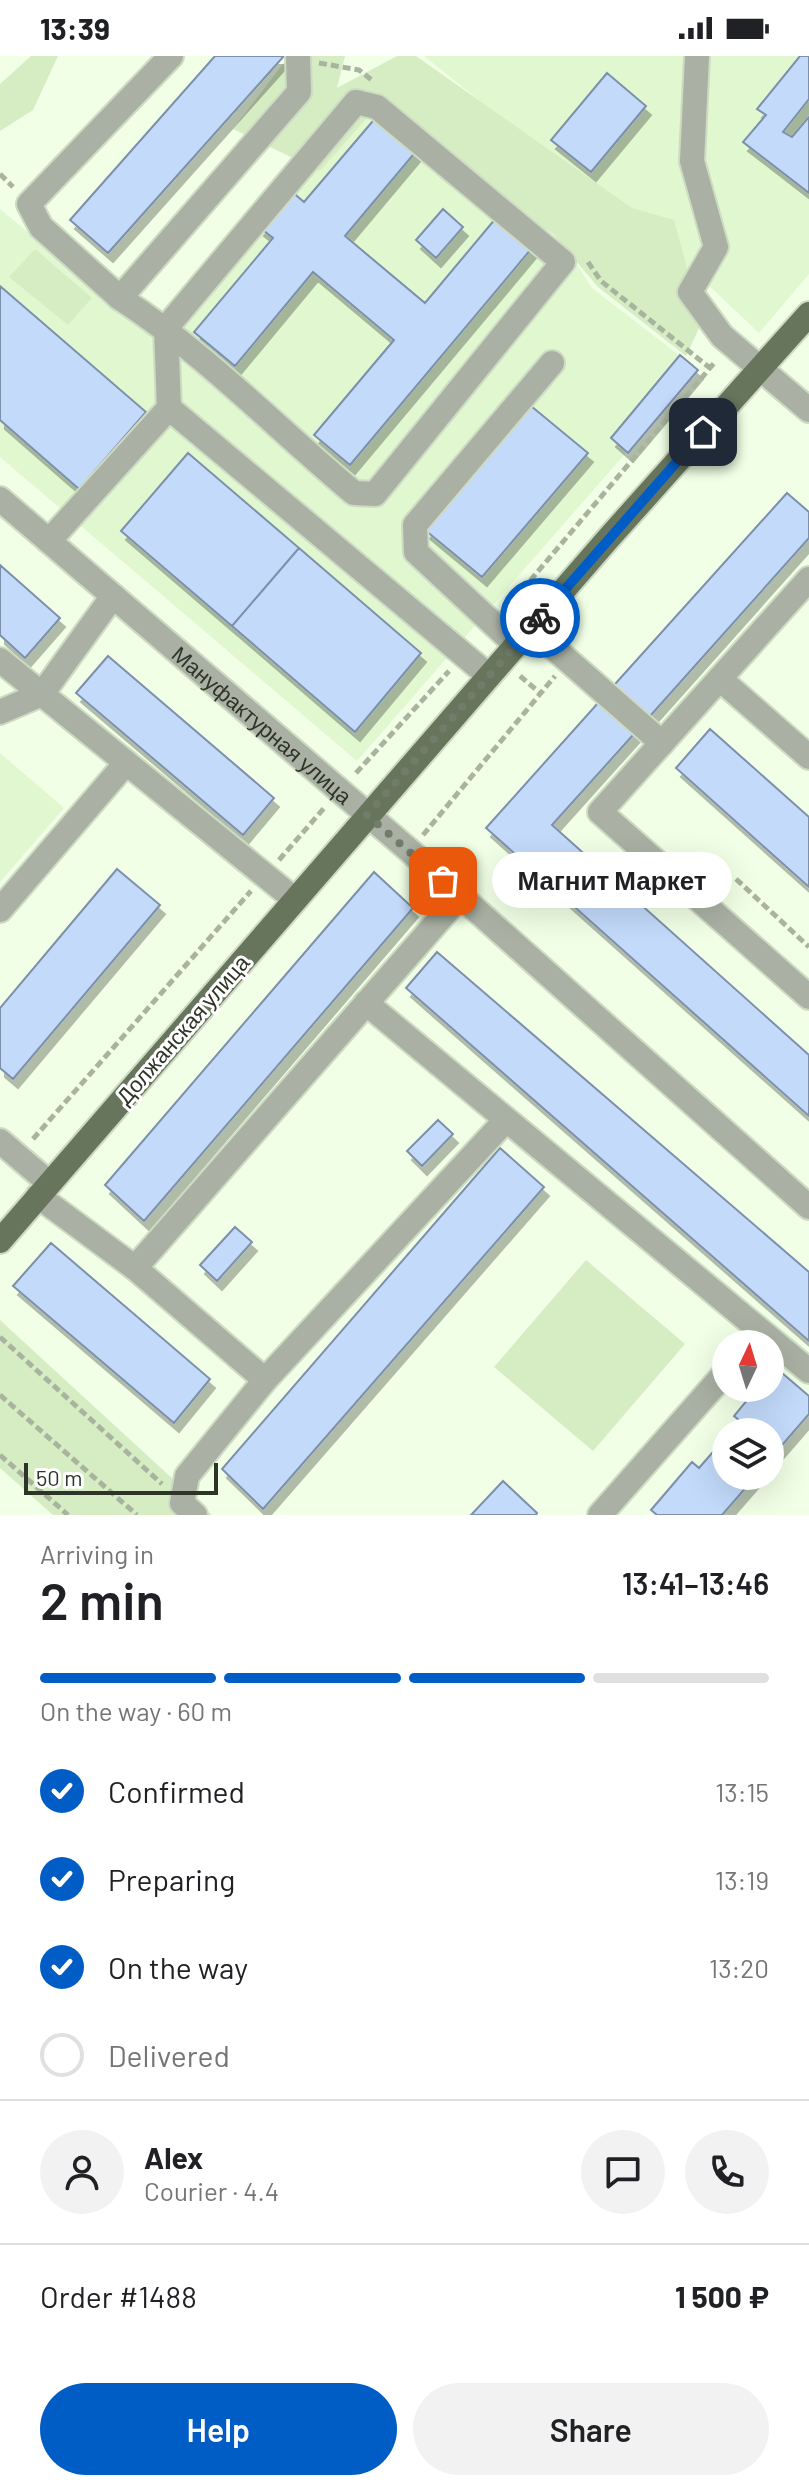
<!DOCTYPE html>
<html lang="en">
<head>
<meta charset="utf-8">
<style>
	:root { --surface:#fff; --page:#f2f2f2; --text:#202124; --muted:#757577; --line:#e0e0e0; --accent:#005dc5 }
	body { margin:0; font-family:Barlow,sans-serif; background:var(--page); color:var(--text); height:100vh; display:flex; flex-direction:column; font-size:30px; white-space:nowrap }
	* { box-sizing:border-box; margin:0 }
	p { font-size:26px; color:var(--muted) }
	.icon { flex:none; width:44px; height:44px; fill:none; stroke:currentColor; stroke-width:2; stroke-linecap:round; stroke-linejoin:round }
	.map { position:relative; height:1459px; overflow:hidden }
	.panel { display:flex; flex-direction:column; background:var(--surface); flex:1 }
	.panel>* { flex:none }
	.needle { width:52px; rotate:4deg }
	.fabs { position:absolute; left:712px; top:1274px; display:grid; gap:16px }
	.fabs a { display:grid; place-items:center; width:72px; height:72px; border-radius:50%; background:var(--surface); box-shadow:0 8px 32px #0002; font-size:40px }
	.scale { position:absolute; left:24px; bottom:20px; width:194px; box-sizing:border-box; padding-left:8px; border:4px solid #2e3528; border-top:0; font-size:22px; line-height:28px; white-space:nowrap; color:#2e3528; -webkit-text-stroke:6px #fff; paint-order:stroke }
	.pin { position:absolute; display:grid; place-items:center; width:68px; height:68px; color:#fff; margin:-34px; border-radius:16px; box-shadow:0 4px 12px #0006 }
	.courier { position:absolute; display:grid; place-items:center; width:80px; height:80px; margin:-40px; border:6px solid #005dc5; border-radius:50%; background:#fff; color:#222; box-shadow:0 2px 10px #0007 }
	.bubble { position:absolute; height:56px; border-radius:28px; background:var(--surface); box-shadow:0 8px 32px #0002; font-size:26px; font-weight:600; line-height:56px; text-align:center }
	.summary em { font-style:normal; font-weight:600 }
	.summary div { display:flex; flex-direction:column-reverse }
	.summary { display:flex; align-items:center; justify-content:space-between; height:136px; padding:0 40px }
	h1 { font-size:52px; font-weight:600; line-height:60px }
	.bar { display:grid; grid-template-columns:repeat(4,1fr); gap:12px 8px; align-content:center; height:96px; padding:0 40px }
	.bar i { height:10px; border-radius:6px; background:var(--line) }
	.bar .selected { background:var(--accent) }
	.bar p { grid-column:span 4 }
	.line { display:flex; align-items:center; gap:20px; padding:0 40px; border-top:2px solid var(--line) }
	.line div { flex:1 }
	.round { display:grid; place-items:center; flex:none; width:84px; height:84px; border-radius:42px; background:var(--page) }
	ol { padding:0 40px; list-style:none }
	li { display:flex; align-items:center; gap:24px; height:88px }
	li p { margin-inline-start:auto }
	li .icon { padding:8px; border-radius:50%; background:var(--accent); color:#fff; stroke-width:4 }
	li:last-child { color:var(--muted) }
	li i { width:44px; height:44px; border:4px solid var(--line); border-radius:50% }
	.cta { display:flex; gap:16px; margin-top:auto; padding:16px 40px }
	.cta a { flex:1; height:92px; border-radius:48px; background:var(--accent); color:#fff; font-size:32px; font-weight:600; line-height:92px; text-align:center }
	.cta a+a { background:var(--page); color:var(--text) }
	.status { display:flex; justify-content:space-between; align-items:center; height:56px; padding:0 40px; background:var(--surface); direction:ltr }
	.status svg { height:22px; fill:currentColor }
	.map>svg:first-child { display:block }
	.built { fill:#e1f7d0 }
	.green { fill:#d6edc4 }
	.building { fill:#c3dafb; stroke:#7d90ab; stroke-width:2; filter:url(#shadow) }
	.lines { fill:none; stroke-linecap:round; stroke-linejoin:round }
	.minor-casing { stroke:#cddbc3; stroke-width:28 }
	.major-casing { stroke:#cddbc3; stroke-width:28 }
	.path { stroke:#a8b49f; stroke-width:5; stroke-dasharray:8 4; stroke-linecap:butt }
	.minor { stroke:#aab1a4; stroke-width:24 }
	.major { stroke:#68755d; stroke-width:24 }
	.done { stroke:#727c6a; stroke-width:8; stroke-dasharray:0 14.4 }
	.route { stroke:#005dc5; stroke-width:10 }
	.labels { text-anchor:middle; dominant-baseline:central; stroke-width:6; stroke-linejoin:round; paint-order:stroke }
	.street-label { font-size:22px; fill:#2e3528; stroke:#fff }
</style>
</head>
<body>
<div class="status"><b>13:39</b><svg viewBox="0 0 49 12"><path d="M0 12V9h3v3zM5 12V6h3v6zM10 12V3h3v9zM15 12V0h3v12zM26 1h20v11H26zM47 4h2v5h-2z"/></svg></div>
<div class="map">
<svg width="809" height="1459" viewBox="0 0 809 1459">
	<defs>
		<filter id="shadow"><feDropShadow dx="5" dy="9" stdDeviation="0" flood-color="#0004"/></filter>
	</defs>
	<rect width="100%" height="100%" fill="#f0ffe5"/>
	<path class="built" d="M424 0H809V218L759 277 701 222Z
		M360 28 574 204 592 232 698 314 357 705 0 401V153L191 313 166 254Z
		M0 697 64 752 0 826Z"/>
	<path class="green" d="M31 0H58L33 54 0 75V28Z
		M289 0H345L337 32 397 0H416L632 152 674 164 702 266 686 300 598 231 554 179 374 54 320 115 233 73Z
		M35 193 92 242 68 269 9 221Z
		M586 1204 685 1288 593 1395 494 1311Z
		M0 1264 212 1459H53L0 1412Z"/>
	<path class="building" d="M215 0H284L108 197 70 164Z
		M800 0H809V43L783 76 792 81 809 61V137L743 86 766 59 757 53Z
		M607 17 646 50 591 116 551 84Z
		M378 59 418 93 345 180 425 247 496 162 532 192 350 409 314 379 394 284 313 216 235 310 194 276 273 182 259 171 290 134 304 146Z
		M443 153 463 171 436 202 416 184Z
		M0 230 146 356 79 433 0 364Z
		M680 299 698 314 628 397 611 382Z
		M531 350 588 397 482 521 425 474Z
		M188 397 299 492 232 570 121 475Z
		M787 437 809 456V482L642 669 607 637Z
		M299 492 421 597 355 676 232 570Z
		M0 509 60 562 25 602 0 579Z
		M108 600 274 742 243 779 76 637Z
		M607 637 642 669 552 769 809 999V1060L486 772Z
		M710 673 809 761V831L676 712Z
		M117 813 160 849 13 1023 0 1012V952Z
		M374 816 413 852 144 1165 105 1129Z
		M437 896 809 1216V1285L406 932Z
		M438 1064 453 1078 422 1110 407 1095Z
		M500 1092 544 1131 263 1453 222 1413Z
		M235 1171 252 1186 217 1225 200 1209Z
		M51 1187 210 1323 174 1367 13 1230Z
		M775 1311 809 1340V1358L770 1403V1376H731L740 1365 734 1360 757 1332H770V1317Z
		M726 1381V1420H756L722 1459H657L651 1454 692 1406 699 1412Z
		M503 1425 537 1457 536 1459H471Z"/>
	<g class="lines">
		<g class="minor-casing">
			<g id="minor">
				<path d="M697 0 692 105 716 191 690 236 722 280 809 354"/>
				<path d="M120 242 41 171 29 148 171 0"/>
				<path d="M169 352 166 272 356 46 377 51 563 206 375 438 354 437C276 372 206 298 120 242L299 36 298 0"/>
				<path id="s1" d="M0 443 410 795 809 1151"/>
				<path d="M49 485 169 352 489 620"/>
				<path d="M809 523 600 756 809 941"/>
				<path d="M531 572 662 687"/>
				<path d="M516 589 416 496 415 469 552 307"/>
				<path d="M0 604 294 843"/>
				<path d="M720 623 809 701"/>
				<path d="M0 656 42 638 113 540"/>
				<path d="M0 854 126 707"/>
				<path d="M366 947 809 1315"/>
				<path d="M0 1085 49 1127"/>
				<path d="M38 1140 135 1212 265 1324"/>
				<path d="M135 1212 460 840"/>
				<path d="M195 1459 182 1447 187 1420 265 1324 506 1064"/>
				<path d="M600 1459 726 1316"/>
			</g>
		</g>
		<g class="major-casing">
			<path id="major" d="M0 1185 607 484 809 258"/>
		</g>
		<path class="path" d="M319 7 359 14 373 25
			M0 118 13 131
			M588 206 601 225 710 312
			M507 552 715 306
			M520 620 540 637
			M356 717 449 615
			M423 779 555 620
			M279 804 325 751
			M736 823 809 891
			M33 1083 251 835
			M0 1281 162 1428
			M0 1339 137 1459
			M0 1399 68 1459"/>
		<use href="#minor" class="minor"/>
		<use href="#major" class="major"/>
	</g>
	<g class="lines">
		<path class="done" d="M443 825 367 759 540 562"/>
		<path class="route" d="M540 562 703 376"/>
	</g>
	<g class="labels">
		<g class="street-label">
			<text stroke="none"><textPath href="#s1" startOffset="346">Мануфактурная улица</textPath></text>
			<text transform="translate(182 973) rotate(-49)">Должанская улица</text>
		</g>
	</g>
</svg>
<div class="fabs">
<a><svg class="needle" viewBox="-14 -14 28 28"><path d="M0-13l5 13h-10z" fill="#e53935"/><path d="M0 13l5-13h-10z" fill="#757577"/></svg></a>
<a><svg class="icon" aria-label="layers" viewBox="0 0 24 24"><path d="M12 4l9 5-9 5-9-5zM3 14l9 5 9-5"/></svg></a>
</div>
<div class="scale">50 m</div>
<div class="pin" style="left:443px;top:825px;background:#ea580c"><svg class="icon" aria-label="bag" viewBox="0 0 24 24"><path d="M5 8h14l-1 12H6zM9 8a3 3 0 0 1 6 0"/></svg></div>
<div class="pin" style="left:703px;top:376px;background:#1f2937"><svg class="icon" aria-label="home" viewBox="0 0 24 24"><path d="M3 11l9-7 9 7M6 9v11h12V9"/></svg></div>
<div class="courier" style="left:540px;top:562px"><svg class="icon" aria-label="bike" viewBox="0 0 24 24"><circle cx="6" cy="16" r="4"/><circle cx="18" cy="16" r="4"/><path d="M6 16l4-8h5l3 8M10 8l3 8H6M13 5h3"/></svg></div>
<div class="bubble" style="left:492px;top:796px;width:240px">Магнит Маркет</div>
</div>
<section class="panel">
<div class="summary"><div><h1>2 min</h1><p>Arriving in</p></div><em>13:41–13:46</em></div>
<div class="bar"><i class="selected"></i><i class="selected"></i><i class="selected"></i><i></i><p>On the way · 60 m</p></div>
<ol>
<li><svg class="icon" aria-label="check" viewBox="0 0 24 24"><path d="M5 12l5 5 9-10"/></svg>Confirmed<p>13:15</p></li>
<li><svg class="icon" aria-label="check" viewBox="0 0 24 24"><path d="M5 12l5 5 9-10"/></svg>Preparing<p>13:19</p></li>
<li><svg class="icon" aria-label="check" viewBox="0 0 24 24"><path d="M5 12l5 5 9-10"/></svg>On the way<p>13:20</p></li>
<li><i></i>Delivered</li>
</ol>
<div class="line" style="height:144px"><a class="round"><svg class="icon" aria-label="person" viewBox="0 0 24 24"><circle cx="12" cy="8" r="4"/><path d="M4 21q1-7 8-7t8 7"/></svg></a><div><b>Alex</b><p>Courier · 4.4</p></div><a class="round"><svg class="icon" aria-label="chat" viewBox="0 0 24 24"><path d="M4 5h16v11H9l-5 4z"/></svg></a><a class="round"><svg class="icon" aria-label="phone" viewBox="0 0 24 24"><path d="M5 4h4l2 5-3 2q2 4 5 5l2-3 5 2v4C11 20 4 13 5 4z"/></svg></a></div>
<div class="line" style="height:104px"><div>Order #1488</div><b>1 500 ₽</b></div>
<div class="cta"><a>Help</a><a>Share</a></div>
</section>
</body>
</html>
